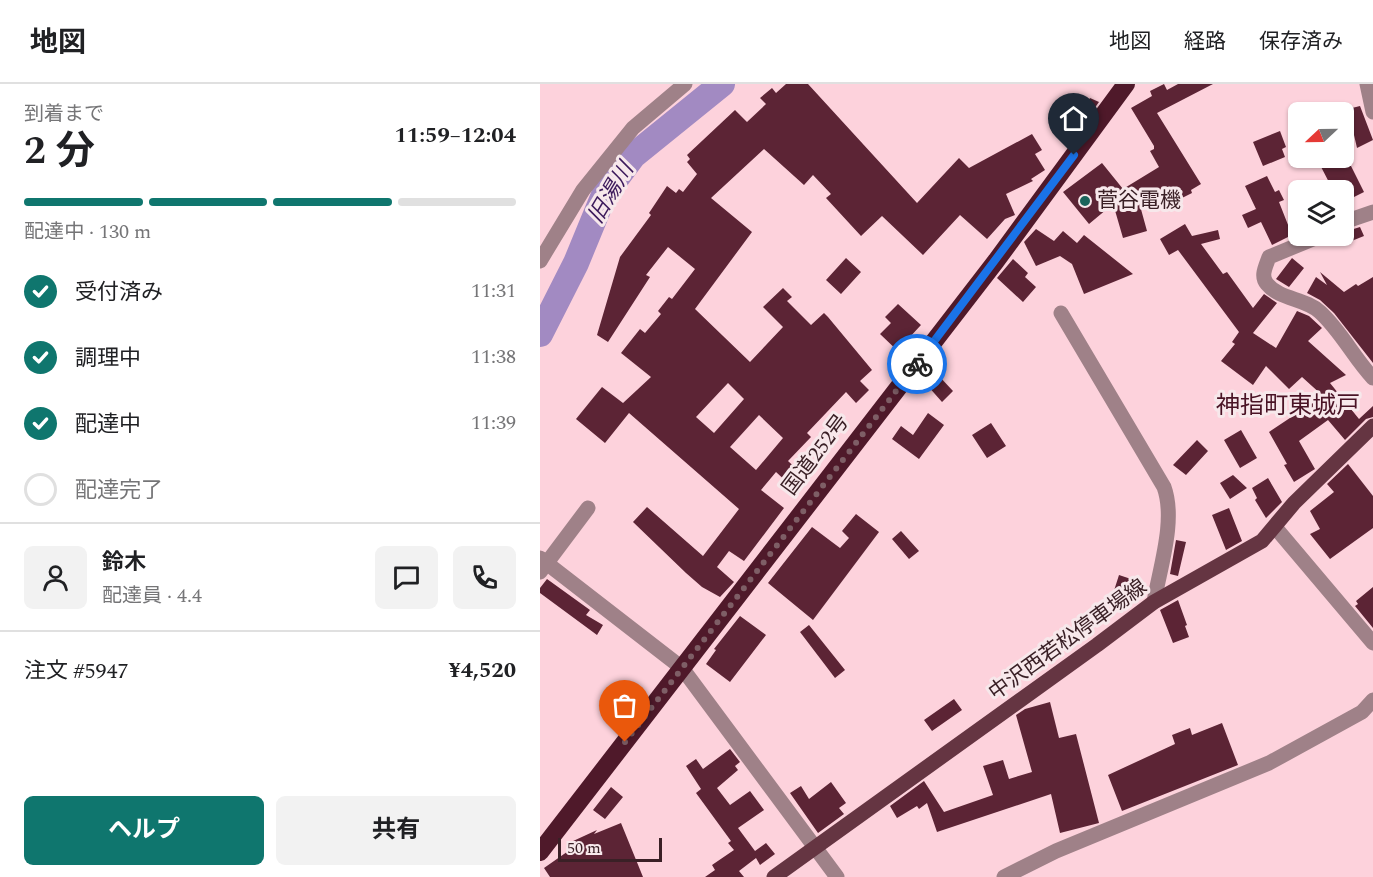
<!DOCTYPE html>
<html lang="ja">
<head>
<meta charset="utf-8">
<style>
	:root { --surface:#fff; --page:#f2f2f2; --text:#202124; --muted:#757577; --line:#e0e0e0; --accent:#0f766e }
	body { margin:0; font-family:Spectral,"Noto Sans JP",serif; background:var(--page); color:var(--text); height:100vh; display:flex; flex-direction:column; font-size:22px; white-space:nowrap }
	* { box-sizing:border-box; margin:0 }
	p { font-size:20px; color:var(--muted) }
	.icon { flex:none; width:33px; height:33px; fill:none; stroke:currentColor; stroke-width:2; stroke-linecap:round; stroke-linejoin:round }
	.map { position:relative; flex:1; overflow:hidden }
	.drawer { display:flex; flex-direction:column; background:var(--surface); width:540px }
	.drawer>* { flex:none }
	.needle { width:39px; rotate:248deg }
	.fabs { position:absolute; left:748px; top:18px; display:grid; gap:12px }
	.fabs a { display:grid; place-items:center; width:66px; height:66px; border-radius:9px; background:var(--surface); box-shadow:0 2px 4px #0004; font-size:30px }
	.scale { position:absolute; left:18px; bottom:15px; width:104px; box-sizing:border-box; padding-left:6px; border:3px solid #3a2026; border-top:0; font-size:16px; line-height:21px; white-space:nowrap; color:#3a2026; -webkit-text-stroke:4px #f7e8eb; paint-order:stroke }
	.pin { position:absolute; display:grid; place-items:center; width:51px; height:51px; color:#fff; margin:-62px -26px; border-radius:50% 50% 50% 0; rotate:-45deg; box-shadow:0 0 6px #0007 }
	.pin .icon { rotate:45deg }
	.courier { position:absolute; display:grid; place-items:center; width:60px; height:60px; margin:-30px; border:4px solid #1a73e8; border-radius:50%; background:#fff; color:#222; box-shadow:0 2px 8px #0007 }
	.head em { font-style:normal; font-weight:700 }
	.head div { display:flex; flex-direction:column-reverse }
	.head { display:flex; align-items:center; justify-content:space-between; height:102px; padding:0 24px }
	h1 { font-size:39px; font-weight:700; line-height:45px }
	.bar { display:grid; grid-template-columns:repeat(4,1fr); gap:9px 6px; align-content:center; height:72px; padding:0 24px }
	.bar i { height:8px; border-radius:4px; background:var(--line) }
	.bar .on { background:var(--accent) }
	.bar p { grid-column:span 4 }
	.line { display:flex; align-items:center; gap:15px; padding:0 24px; border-top:2px solid var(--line) }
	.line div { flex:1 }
	.round { display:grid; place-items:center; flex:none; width:63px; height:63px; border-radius:9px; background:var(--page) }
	ol { padding:0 24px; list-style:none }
	li { display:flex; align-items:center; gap:18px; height:66px }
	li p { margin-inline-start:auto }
	li .icon { padding:6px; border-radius:50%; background:var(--accent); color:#fff; stroke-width:4 }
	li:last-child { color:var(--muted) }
	li i { width:33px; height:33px; border:3px solid var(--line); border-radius:50% }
	.action { display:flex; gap:12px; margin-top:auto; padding:12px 24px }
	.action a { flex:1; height:69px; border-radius:9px; background:var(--accent); color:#fff; font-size:24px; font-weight:700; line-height:69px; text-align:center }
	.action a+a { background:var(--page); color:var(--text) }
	header { display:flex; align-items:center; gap:36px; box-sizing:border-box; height:84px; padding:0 30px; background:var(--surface); border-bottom:2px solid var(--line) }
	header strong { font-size:28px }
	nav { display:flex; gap:33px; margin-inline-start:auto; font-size:21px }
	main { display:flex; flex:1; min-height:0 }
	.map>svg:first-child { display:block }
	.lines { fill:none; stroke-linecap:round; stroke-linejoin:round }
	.river { stroke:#a28ac2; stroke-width:26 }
	.building { fill:#5c2435; fill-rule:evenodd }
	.minor { stroke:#9f8188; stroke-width:15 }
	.major { stroke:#653542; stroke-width:15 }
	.highway { stroke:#4f192a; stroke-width:18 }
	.done { stroke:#7e5e66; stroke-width:6; stroke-dasharray:0 10.8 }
	.route { stroke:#1a73e8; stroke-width:8 }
	.poi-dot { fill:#1a645b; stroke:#f7e8eb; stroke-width:2 }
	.labels { text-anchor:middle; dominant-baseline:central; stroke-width:6; stroke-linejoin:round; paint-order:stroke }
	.poi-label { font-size:21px; fill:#3a2026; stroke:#f7e8eb; text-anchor:start }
	.street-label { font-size:21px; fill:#3a2026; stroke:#f7e8eb }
	.water-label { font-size:22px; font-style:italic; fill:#3b195b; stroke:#f7e8eb }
	.quarter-label { font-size:24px; fill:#491325; stroke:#f7e8eb }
</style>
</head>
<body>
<header>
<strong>地図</strong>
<nav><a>地図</a><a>経路</a><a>保存済み</a></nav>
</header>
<main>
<section class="drawer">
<div class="head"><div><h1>2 分</h1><p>到着まで</p></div><em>11:59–12:04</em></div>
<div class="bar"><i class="on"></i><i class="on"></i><i class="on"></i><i></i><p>配達中 · 130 m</p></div>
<ol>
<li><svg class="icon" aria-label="check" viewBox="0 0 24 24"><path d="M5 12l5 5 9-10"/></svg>受付済み<p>11:31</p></li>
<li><svg class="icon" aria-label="check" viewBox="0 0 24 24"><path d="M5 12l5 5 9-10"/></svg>調理中<p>11:38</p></li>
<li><svg class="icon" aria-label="check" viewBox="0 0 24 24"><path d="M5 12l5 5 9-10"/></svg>配達中<p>11:39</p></li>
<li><i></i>配達完了</li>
</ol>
<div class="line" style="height:108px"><a class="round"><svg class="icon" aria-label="person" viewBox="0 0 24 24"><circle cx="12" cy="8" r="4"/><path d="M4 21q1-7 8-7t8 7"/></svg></a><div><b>鈴木</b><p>配達員 · 4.4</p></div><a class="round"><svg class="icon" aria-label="chat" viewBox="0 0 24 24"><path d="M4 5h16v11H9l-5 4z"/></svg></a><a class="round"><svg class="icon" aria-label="phone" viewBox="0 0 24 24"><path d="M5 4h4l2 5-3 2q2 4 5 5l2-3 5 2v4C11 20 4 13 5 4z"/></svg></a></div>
<div class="line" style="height:78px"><div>注文 #5947</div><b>¥4,520</b></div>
<div class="action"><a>ヘルプ</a><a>共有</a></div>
</section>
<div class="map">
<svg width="833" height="793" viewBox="0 0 833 793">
	<rect width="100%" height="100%" fill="#fdd2dc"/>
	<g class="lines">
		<path class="river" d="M0 250 36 179 64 111 93 72 182 0"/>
	</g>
	<path class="building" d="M246 0H268L377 119 419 74 429 84 492 50 502 66 495 70 505 86 491 95 493 97 466 110 475 131 465 135 447 155 420 131 383 171 342 132 321 152 286 114 291 110 273 91 264 101 224 65 171 114 212 148 155 225 210 278 243 243 223 223 243 204 252 213 247 217 271 241 284 229 288 233 332 286 320 297 329 306 316 319 306 308 267 349 271 353 248 377 260 388 249 400 236 388 221 406 244 424 204 477 189 467 177 483 194 498 180 513 162 503 146 489 93 438 107 423 163 472 199 425 89 329 65 359 36 335 62 303 83 319 111 293 81 269 100 245 105 249 121 230 118 227 129 213 132 215 155 185 128 163 106 191 110 193 68 258 57 251 80 173 111 131 109 129 127 102 136 109 139 105 143 108 157 90 147 78 150 75 147 71 195 26 207 38 226 20 220 14 232 4 236 9ZM188 299 204 315 174 349 156 333ZM219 331 243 354 216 386 190 363Z
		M624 0 627 6 638 0H673L617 29 661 100 651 106 652 109 642 114 640 110 628 117 621 105 599 118 607 147 583 154 574 123 569 127 567 125 549 140 523 108 562 79 583 105 619 83 610 67 614 65V62L591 24 612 12 610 7Z
		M540 13 547 19 550 14 559 18 530 58 515 46Z
		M820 22 833 56 817 64 808 25Z
		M740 47 746 63 742 65 745 73 723 82 713 58Z
		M785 74H807L824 108 804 118V106H793L778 77Z
		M727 92 735 108 739 106 744 116 739 118 752 151 732 161 721 138 708 144 702 131 716 125 705 102Z
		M645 140 652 152 678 146 680 155 661 160 683 190 687 188 713 224 724 210 737 219 713 249 736 264 757 227 769 232 782 244 768 257 806 291 790 299 819 335 833 322V333L826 335 805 356 788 336 759 357 775 385 754 398 744 381 747 380 729 348 783 312 762 293 749 305 726 282 713 301 681 277 695 260 692 258 699 248 638 166 629 171 620 155Z
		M820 143 824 152 804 160V148Z
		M496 145 514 157 523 147 537 159 544 151 593 190 544 210 532 180 520 172 496 182 484 158Z
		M306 174 321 188 301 210 286 196Z
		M752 174 764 184 749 203 736 195Z
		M473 175 488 189 485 193 496 203 483 218 457 194Z
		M780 188 804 208 816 200 818 202 833 193V279L794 229 780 216 767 209 776 193 787 201Z
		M358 220 381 241 368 255 373 259 362 271 340 250 351 239 345 233Z
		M398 291 413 307 402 318 387 301Z
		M388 329 404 341 379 375 352 355 361 342 373 351Z
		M451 339 466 362 447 374 432 351Z
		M701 346 717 374 700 384 684 356Z
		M657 356 668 367 646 391 633 381Z
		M808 380 833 412V444L790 475 770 450 780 445 770 427 794 408 787 400Z
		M693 391 707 404 690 415 680 399Z
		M728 394 742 418 726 434 715 416 717 414 712 404Z
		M689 424 702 457 686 466 672 431Z
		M316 430 339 448 273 536 228 499 272 443 300 464 309 454 302 447Z
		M361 447 379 467 369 475 352 455Z
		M636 456 646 458 638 492 630 490Z
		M579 491 597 497 589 522 571 516Z
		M7 495 50 526 46 531 63 541 57 551 0 509V504Z
		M833 503V544L815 522 818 520 816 517Z
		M638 516 647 541 645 542 649 553 633 559 620 526Z
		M200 532 226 551 190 598 166 580 176 566 174 565Z
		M269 541 305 586 295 594 260 548Z
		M414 615 422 626 392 647 384 636Z
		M510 618 519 654 536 650 559 739 520 749 511 710 397 748 387 719 379 725 377 722 357 734 350 722 384 697 404 728 453 711 443 682 463 676 469 695 492 688 476 631 485 625Z
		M682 639 698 681 582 727 568 691 635 660 632 651 650 644 652 651Z
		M190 665 200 678 195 682 198 686 177 704 190 721 210 707 224 726 198 744 215 767 226 759 235 770 220 781 216 774 199 787 204 793H165L175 786 172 781 194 766 188 759 191 757 156 709 161 705 146 682 156 675 163 685Z
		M291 698 306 719 299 724 304 730 278 749 250 709 261 702 269 715Z
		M71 703 83 713 65 735 53 726Z
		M81 739 103 793H10L4 784 34 763 31 758 57 746 54 750Z"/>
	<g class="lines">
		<path class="minor" d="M827 0 833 28
			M804 138 833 128
			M780 152 729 173C726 182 720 192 727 200 740 216 765 214 780 228 801 247 814 274 833 294
			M0 177 43 106 93 44 145 0
			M521 229 624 403C636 436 620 483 614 518
			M735 443 833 559
			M0 474 142 584 297 793
			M0 488 48 424
			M464 793 516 767 729 679 822 628 833 616"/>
		<path class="major" d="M234 793 557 561 614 518 722 457 754 419 833 342"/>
		<path class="highway" d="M0 768 456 177 586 0"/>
	</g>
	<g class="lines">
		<path class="done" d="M85 658 377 280"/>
		<path class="route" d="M377 280 534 71"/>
	</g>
	<circle class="poi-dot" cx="545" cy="117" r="6"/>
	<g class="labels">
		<g class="poi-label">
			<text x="557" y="117">菅谷電機</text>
		</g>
		<g class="street-label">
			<text transform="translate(276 371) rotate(-53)">国道252号</text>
			<text transform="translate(528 556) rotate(-36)">中沢西若松停車場線</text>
		</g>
		<g class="water-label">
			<text transform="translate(71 109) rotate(-59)">旧湯川</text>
		</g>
		<g class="quarter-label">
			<text x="748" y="322">神指町東城戸</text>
		</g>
	</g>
</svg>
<div class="fabs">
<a><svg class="needle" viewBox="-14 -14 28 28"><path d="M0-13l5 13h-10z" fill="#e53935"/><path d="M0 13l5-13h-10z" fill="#757577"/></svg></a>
<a><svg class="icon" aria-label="layers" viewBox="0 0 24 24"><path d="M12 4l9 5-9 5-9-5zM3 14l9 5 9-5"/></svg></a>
</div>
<div class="scale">50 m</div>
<div class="pin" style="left:85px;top:658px;background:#ea580c"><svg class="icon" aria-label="bag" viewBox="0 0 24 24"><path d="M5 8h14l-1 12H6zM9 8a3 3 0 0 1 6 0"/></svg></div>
<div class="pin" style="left:534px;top:71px;background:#1f2937"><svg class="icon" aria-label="home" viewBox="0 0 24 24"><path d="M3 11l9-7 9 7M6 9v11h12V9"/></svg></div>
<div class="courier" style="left:377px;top:280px"><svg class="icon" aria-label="bike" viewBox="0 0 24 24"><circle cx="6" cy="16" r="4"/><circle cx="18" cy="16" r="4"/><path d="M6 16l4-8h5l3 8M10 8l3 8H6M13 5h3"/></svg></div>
</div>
</main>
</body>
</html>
